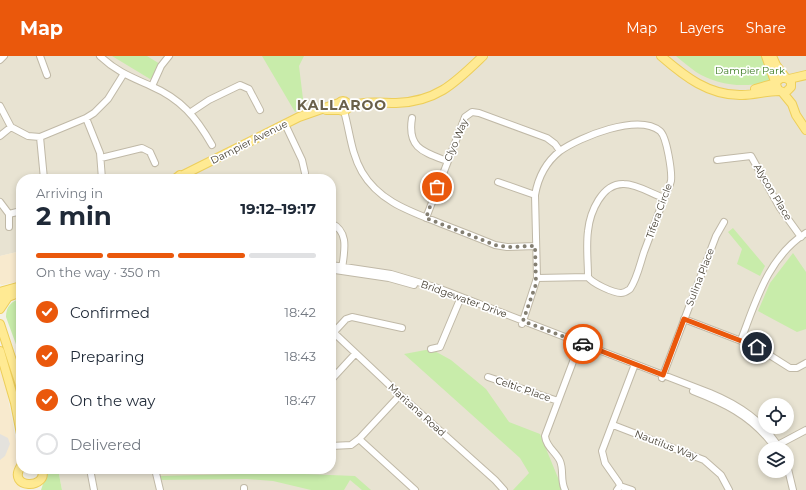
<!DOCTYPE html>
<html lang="en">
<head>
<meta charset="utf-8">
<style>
	:root { --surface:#fff; --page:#f6f6f7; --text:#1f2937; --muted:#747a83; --line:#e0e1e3; --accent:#ea580c }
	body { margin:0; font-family:Montserrat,sans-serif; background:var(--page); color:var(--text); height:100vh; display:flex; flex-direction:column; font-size:15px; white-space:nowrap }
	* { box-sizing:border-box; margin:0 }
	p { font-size:13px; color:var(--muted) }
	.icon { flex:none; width:22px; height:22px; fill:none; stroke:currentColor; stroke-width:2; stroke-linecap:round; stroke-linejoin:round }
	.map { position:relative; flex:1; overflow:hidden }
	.details { position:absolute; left:16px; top:118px; width:320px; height:300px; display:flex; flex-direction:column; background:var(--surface); border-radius:16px; box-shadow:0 2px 6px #0003 }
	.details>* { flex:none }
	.controls { position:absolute; left:758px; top:342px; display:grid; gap:8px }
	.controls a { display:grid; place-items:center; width:36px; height:36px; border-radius:50%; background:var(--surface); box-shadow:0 2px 6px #0003; font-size:20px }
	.pin { position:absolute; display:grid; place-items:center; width:34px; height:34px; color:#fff; margin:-17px; border:2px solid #fff; border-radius:50%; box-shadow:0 1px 4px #0007 }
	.courier { position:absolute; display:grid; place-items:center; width:40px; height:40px; margin:-20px; border:3px solid #ea580c; border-radius:50%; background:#fff; color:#222; box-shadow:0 1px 5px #0007 }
	.summary em { font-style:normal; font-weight:700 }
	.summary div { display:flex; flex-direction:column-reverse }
	.summary { display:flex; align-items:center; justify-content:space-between; height:68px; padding:0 20px }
	h1 { font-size:26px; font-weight:700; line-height:30px }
	.bar { display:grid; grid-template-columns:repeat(4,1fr); gap:6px 4px; align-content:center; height:48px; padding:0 20px }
	.bar i { height:5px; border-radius:3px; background:var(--line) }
	.bar .on { background:var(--accent) }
	.bar p { grid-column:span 4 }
	ol { padding:0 20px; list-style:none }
	li { display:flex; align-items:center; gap:12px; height:44px }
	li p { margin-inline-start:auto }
	li .icon { padding:4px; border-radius:50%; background:var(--accent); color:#fff; stroke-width:4 }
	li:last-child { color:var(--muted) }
	li i { width:22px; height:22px; border:2px solid var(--line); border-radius:50% }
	header { display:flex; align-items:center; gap:24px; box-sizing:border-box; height:56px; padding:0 20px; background:var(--accent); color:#fff }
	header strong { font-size:19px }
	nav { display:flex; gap:22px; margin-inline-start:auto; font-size:14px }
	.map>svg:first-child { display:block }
	.residential { fill:#e8e3d2; fill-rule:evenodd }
	.commercial { fill:#f8eace }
	.education { fill:#eee8cd }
	.green { fill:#c8ecaa }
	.parking { fill:#e4e2dd }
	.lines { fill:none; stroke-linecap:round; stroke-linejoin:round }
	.minor-casing { stroke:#c0b9a7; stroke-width:8 }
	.major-casing { stroke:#edce5a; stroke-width:10 }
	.minor { stroke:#fff; stroke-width:6 }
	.major { stroke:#ffea93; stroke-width:8 }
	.done { stroke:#847f72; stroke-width:4; stroke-dasharray:0 7.2 }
	.route { stroke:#ea580c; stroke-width:5 }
	.labels { text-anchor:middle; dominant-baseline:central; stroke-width:3.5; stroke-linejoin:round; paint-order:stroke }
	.park-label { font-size:10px; fill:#3d7d23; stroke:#fff }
	.street-label { font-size:10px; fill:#474134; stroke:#fff }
	.district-label { font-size:14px; font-weight:bold; letter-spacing:1px; fill:#6a604a; stroke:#fff }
</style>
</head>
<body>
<header>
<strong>Map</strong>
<nav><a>Map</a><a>Layers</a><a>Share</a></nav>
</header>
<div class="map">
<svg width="806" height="434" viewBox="0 0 806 434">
	<rect width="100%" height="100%" fill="#f4f1e5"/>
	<path class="residential" d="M0 0H806V434H62L58 413H331V123H21V195L0 200ZM765 349H787V371H765ZM765 393H787V415H765Z"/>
	<path class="commercial" d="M21 195V225L2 229 0 228V200Z
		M0 311 5 326 16 385 20 434H0Z"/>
	<path class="education" d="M159 413H279V418L160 420Z"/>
	<path class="green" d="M112 0H147L160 8 154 20 150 23Z
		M262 0H304L299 10 304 51 295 56Z
		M676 0H763L772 18 769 25C746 33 716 29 696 16 689 11 682 5 676 0Z
		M733 172 765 210 760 220 737 208 742 193 728 176Z
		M793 197 806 216V273L797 276 758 255 770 227Z
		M21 242V302L6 261C6 250 11 246 21 242Z
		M431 293 451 304 486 333 509 366 540 378 563 434H513L529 417 520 402 404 298Z
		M44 413H58L62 434H41L46 419Z
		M280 417 355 420 371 434H362L350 424 344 434H311L273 425 247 423 159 424 160 420Z"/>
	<path class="parking" d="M0 378 8 382 10 388 5 400 0 404Z"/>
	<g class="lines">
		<g class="minor-casing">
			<path id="minor" d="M40 0 47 19
				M100 0C117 16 131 21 151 30 181 43 196 61 212 89
				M0 4 4 0
				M152 30 161 10 169 0
				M0 50 11 71 28 80 40 81 86 62 94 57 108 43 123 19
				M344 55C350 76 351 97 362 116 379 145 409 155 437 166 457 174 476 181 495 189L507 191 535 190
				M191 56 209 44 240 29 249 33 260 54
				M86 62 100 97 102 123
				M412 62C407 92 423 96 447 105
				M285 68 302 104 305 117
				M0 80 11 71
				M40 81 44 123
				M101 102 142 92 150 96 155 107
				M717 104 751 100 780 152 801 181
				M498 126 535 139
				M0 146 9 158V171
				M9 158 21 155
				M426 162 465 61 472 56 479 57 547 82 555 88 560 95
				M331 167C350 176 344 196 342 213
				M331 209 391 218 438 232 710 337C739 349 763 365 780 393
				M335 214 389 222 414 229
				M588 221C588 206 586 190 588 175 590 156 602 127 624 128 637 128 652 138 664 142
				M684 263 757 291 790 312H797L806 307
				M522 268 537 222 535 139C538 122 546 106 560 95 580 81 638 57 660 75 667 81 672 116 671 125 669 132 665 140 662 148 656 164 650 180 644 196 640 208 637 223 630 233 627 235 625 237 621 237 613 237 592 227 588 221L537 222
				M331 274 400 339 495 424 504 434
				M334 276 346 263 352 261 402 272
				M741 284C756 245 768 201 806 177
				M431 293 440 291 461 241
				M488 321 558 345
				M662 322 716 180 724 166
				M331 324 355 298
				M693 335C724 347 749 359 770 385
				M613 369 704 404 721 419 729 434
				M359 383 400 339
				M331 390 351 389 359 383 415 434
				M774 391 806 374
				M787 409 793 434
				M90 413 94 434
				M155 413 160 434
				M620 430 632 434
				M244 432V434
				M565 434C560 424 564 414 560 405 556 396 546 391 545 380L580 287
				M617 434 620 430 619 427 605 407 602 395 635 308"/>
		</g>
		<g class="major-casing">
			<path id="major" d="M661 0C684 20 709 40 742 39 754 39 766 35 779 35
				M766 0 778 34 785 37 791 31V25L786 22H781L776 26
				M772 0 776 9 785 21
				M789 23 806 19
				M755 33 776 27
				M783 37 792 48 796 59 806 74
				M338 50a5 5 0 1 1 10 0a5 5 0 1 1-10 0Z
				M348 52C363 44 380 47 396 47 437 46 456 26 483 0
				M326 54H341
				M183 119 299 61 339 47
				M175 123 180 119 186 122
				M0 236 21 230
				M0 244 21 236
				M0 253 8 241
				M0 268 21 332
				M0 295 15 347 21 378
				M21 410C6 433 49 434 42 413"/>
		</g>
		<use href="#minor" class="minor"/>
		<use href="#major" class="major"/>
	</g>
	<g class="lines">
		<path class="done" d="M437 131 426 162 495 189 507 191 535 190 536 228 523 265 583 288"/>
		<path class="route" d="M583 288 663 319 684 263 757 291"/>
	</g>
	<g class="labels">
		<g class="park-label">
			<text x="750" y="14">Dampier Park</text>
		</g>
		<g class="street-label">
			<text transform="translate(456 84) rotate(-67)">Clyo Way</text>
			<text transform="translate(249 86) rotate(-27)">Dampier Avenue</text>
			<text transform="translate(773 136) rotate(59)">Alycon Place</text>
			<text transform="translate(659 155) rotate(-70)">Tifera Circle</text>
			<text transform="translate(700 221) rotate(-69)">Sulina Place</text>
			<text transform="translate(464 243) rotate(20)">Bridgewater Drive</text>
			<text transform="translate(523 333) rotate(19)">Celtic Place</text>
			<text transform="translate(417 354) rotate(42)">Maritana Road</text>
			<text transform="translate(666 389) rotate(21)">Nautilus Way</text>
		</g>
		<g class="district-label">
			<text x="342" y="49">KALLAROO</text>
		</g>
	</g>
</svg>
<div class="controls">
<a><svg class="icon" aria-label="locate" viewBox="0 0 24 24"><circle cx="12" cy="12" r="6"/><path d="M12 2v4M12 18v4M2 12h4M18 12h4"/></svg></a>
<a><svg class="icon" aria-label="layers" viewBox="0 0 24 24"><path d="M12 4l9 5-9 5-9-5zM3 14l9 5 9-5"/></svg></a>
</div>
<div class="pin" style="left:437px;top:131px;background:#ea580c"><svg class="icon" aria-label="bag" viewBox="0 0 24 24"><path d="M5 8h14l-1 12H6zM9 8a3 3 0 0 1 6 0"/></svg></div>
<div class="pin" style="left:757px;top:291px;background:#1f2937"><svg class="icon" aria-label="home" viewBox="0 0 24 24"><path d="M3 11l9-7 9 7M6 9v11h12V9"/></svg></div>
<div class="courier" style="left:583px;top:288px"><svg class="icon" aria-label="car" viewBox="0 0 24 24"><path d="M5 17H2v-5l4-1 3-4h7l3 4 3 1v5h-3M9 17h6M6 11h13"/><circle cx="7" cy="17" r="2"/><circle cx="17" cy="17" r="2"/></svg></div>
<section class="details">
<div class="summary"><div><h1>2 min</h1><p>Arriving in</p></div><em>19:12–19:17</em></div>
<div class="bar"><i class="on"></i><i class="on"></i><i class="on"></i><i></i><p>On the way · 350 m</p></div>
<ol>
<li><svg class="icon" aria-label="check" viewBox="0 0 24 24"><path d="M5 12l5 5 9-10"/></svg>Confirmed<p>18:42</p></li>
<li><svg class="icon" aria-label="check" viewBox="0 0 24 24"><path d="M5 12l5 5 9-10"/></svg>Preparing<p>18:43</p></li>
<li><svg class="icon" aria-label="check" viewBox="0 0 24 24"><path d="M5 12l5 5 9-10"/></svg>On the way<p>18:47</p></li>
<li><i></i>Delivered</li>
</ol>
</section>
</div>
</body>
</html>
